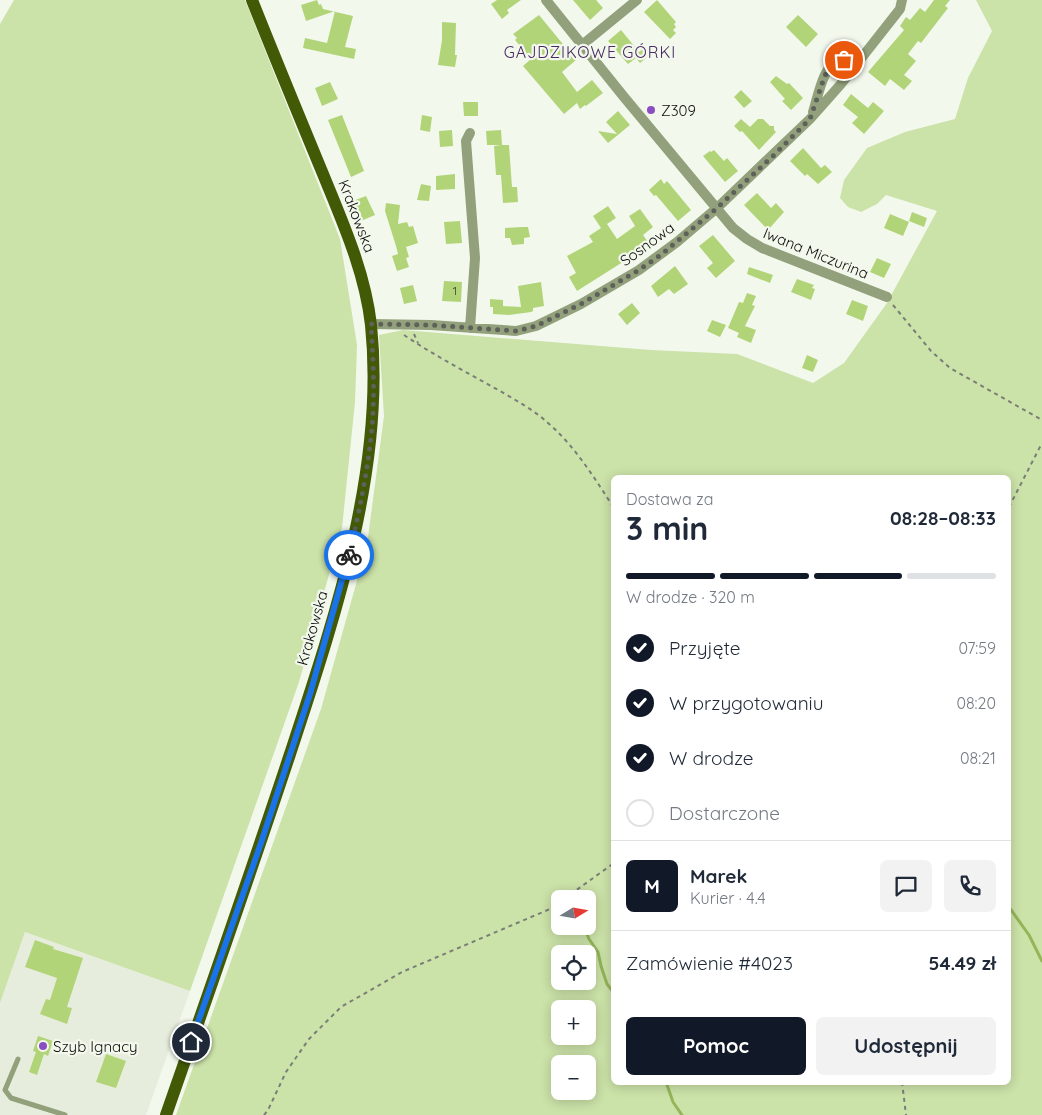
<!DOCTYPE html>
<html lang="pl">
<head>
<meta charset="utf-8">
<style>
	:root { --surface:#fff; --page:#f2f2f3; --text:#1f2937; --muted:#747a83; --line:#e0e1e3; --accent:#111827 }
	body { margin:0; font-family:Quicksand,sans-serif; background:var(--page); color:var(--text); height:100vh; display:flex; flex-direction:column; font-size:19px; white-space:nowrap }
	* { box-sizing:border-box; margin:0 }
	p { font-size:16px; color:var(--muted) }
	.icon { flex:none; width:28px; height:28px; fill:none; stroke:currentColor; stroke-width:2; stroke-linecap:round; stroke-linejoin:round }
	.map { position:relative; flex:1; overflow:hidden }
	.drawer { position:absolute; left:611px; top:475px; width:400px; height:610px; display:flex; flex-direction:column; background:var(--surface); border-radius:8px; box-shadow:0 2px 12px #0003 }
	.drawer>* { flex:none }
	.needle { width:32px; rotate:79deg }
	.fabs { position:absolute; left:551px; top:890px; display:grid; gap:10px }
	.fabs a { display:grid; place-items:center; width:45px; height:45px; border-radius:8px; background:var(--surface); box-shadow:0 2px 12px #0003; font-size:25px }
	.pin { position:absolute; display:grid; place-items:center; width:42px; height:42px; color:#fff; margin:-21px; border:2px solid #fff; border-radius:50%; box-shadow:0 1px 5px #0007 }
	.courier { position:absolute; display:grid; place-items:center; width:50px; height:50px; margin:-25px; border:4px solid #1a73e8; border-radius:50%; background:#fff; color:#222; box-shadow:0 1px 6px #0007 }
	.overview em { font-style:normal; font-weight:700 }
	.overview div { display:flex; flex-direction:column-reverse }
	.overview { display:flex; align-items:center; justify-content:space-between; height:85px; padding:0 15px }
	h1 { font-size:32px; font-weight:700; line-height:38px }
	.bar { display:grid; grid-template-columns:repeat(4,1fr); gap:8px 5px; align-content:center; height:60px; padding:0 15px }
	.bar i { height:6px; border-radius:4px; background:var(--line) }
	.bar .selected { background:var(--accent) }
	.bar p { grid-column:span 4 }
	.line { display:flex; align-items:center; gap:12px; padding:0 15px; border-top:1px solid var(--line) }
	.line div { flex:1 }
	.round { display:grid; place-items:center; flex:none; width:52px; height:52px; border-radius:8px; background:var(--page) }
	ol { padding:0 15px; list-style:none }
	li { display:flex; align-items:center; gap:15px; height:55px }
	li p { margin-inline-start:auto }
	li .icon { padding:5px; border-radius:50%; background:var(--accent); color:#fff; stroke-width:4 }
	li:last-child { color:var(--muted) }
	li i { width:28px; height:28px; border:2px solid var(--line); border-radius:50% }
	.action { display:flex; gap:10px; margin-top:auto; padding:10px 15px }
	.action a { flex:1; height:58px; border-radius:8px; background:var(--accent); color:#fff; font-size:20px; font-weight:700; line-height:58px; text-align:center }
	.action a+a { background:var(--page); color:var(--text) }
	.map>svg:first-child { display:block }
	.built { fill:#e6eddc }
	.green { fill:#cbe2a8; fill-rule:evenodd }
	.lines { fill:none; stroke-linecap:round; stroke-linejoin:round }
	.stream { stroke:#95b559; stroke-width:3 }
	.building { fill:#b2d478 }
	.path { stroke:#7b7e77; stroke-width:2; stroke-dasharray:4 4; stroke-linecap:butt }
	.lane { stroke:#92a17b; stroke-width:5 }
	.street { stroke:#92a17b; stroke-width:10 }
	.primary { stroke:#425a05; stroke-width:12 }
	.done { stroke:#5e605a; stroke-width:5; stroke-dasharray:0 9 }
	.route { stroke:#1a73e8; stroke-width:6 }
	.poi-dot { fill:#8a4dc2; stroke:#f3f8ed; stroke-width:2 }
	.labels { text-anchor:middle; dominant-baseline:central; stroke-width:4.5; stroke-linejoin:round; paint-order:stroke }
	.number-label { font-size:12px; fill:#364026 }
	.poi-label { font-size:15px; fill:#0d0e0b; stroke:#f3f8ed; text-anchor:start }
	.street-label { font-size:15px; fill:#0d0e0b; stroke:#f3f8ed }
	.neighbourhood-label { font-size:16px; letter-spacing:1px; fill:#482b64; stroke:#f3f8ed }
</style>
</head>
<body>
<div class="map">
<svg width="1042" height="1115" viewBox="0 0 1042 1115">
	<rect width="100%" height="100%" fill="#f3f8ed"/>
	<path class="built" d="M25 932 190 991 146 1115H0V1003Z"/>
	<path class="green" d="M14 0H245L340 239 357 345 355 402 342 528 299 682 190 991 25 932 0 1003V24Z
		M976 0H1042V1115H176L321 709 367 545 384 416 379 335 403 330 651 350 737 354 813 383 844 363 887 303 937 211 886 195 877 204 861 212 848 207 840 198 844 180 867 148 905 132 955 119 968 78 992 31ZM614 478H1009V1082H614ZM560 899H588V926H560ZM560 954H588V981H560ZM560 1009H588V1036H560ZM560 1064H588V1091H560Z"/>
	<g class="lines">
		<path class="stream" d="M1009 907 1029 935 1042 961
			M585 929 589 939 598 952 601 966 607 984 614 993
			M666 1082 673 1102 682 1115"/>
	</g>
	<path class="building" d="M317 0 319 5 321 4 323 9 353 16 345 47 356 49 354 59 303 48 305 38 327 43 335 11 306 21 301 5Z
		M497 0H521L507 10 509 13 502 19 491 4Z
		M573 0H596L603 8 590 20Z
		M657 0 676 22 674 24 676 27 673 30 676 33 670 39 644 12Z
		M934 0H950L945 6 948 8 921 43 918 41 908 54 916 61 904 75 912 81 904 90 890 79 885 86 868 72 904 30 900 26 906 17 910 20 920 8 925 12Z
		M539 15 576 60 562 72 577 92 592 80 603 93 586 106 585 105 580 109 577 103 564 114 523 66 531 59 515 40 517 38 513 34Z
		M798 15 818 34 806 47 786 27Z
		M442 22 456 23 455 55H457L455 67 438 65 442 40Z
		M621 30 639 52 644 48 650 55 640 63 636 58 628 64 608 41Z
		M776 76 787 84 789 83 803 98 791 110 782 101 785 99 770 82Z
		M330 82 338 99 322 106 315 88Z
		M741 90 752 101 744 108 734 97Z
		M851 94 868 108 873 102 884 111 864 134 852 123 858 117 843 105Z
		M463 102H478V116H464Z
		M618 111 630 125 608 143 598 131 617 134 606 122Z
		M342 115 364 171 351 177 328 120Z
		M422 115 432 117 430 132 420 130Z
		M741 119 750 127 758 119H763L770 126H774V130L776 132 759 150 742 131 740 132 734 126Z
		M452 130 453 146 440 147 439 131Z
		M501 130 502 145H509L512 187H517L518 202 503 203 501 175H496L494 146 501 145H487L486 131Z
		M803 148 821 168 825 165 832 172 818 184 807 174 805 176 790 161Z
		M714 150 724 161 727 158 738 171 725 182 703 156 710 151 711 152Z
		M455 174V189L436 190V176Z
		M661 179 664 184 667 181 691 210 678 221 656 195 654 196 649 190Z
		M421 184 431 186 429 201 417 200Z
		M757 193 771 208 776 203 784 212 768 230 744 205Z
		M366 196 375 215 361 221 353 201Z
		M386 203 400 205 398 224 407 222 409 227 413 226 418 243 406 247 409 257 406 258 409 267 397 271 392 256 398 254 396 246 385 211Z
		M608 206 616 218 607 224 617 239 635 226 629 216 640 209 653 227 643 235 648 242 625 259 626 260 577 291 569 277 576 273 567 256 593 242 589 236 601 228 593 216Z
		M912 212 927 218 924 227 909 221Z
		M890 214 909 222 903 236 884 228Z
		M460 221 462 243 446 244 444 222Z
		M523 227H528L530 237 524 238V244L512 245 510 238H505V228Z
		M713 235 735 261 716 278 707 268 713 263 699 246Z
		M877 258 891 264 884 278 870 272Z
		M675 266 688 284 674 294 669 289 658 297 651 286Z
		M749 267 773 275 770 283 747 274Z
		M797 279 814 285 812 288 815 289 811 300 791 292Z
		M444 281 462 282 461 302 442 301Z
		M541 282 544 306 533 308V311L531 312 509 315 493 314V307H490V299L503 300V306L521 307 518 286Z
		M413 285 417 301 404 304 400 288Z
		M747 293 756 296 752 305 755 306 745 326 756 330 751 343 737 337 739 333 728 328 739 302 743 303Z
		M852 300 868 306 863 321 846 314Z
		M632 303 640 313 627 325 618 314Z
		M712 320 726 325 720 337 707 331Z
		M807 355 818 360 813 372 802 368Z
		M35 940 54 947 53 949 83 958 67 1007 72 1008 67 1024 40 1014 46 999 50 1000 57 978 25 967Z
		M38 1036 53 1041 48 1056 44 1054 37 1075 29 1072 36 1052 33 1051Z
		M106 1054 126 1061 116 1088 96 1082Z"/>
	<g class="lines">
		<path class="path" d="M893 305 931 351 950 368 1042 420
			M414 334 418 343
			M404 335C435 356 468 373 500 391 517 401 534 410 548 423 575 446 595 479 614 508
			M1009 507 1042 443
			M564 899 614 863
			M902 1082 906 1115
			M264 1115 268 1110 286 1072 309 1039 341 1007 402 972 550 909 560 902"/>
		<path class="lane" d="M18 1059 5 1090 11 1098 65 1115"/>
		<path class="street" d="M546 0 624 97 733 228 747 239 762 248 887 297
			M582 45 637 0
			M813 112C818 97 823 64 840 59L844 60 854 68
			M470 133 466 141 475 258 470 328
			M371 324 431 325 516 331 536 326 581 304 639 270 677 242 717 208 810 119 841 84 900 9 902 0"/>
		<path class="primary" d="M166 1115C208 995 250 875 290 754 334 620 386 468 371 325 365 272 343 223 323 174 299 116 275 58 252 0"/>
	</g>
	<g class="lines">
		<path class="done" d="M349 555C359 513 368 471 372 427 375 393 373 358 371 324L431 325 516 331 536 326 581 304 639 270 662 254 717 208 773 156 810 119 824 78 827 71 836 60H844"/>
		<path class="route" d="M191 1042 261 843 310 694 349 555"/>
	</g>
	<g class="poi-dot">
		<circle cx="651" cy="110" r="5"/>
		<circle cx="43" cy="1046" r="5"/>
	</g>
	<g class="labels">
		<g class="number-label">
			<text x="455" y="290">1</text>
		</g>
		<g class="poi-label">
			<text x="661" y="110">Z309</text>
			<text x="53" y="1046">Szyb Ignacy</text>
		</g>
		<g class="street-label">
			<text transform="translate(357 216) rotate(69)">Krakowska</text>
			<text transform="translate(647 244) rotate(-36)">Sosnowa</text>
			<text transform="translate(816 253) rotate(22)">Iwana Miczurina</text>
			<text transform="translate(312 628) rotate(-74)">Krakowska</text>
		</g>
		<g class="neighbourhood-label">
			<text x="590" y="52">GAJDZIKOWE GÓRKI</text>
		</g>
	</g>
</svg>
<div class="fabs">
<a><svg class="needle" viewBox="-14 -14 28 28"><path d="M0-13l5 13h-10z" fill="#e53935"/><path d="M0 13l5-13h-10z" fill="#747a83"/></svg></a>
<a><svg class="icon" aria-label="locate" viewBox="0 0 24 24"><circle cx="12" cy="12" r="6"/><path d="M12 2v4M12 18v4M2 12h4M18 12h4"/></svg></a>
<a>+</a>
<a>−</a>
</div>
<div class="pin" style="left:844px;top:60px;background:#ea580c"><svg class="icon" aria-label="bag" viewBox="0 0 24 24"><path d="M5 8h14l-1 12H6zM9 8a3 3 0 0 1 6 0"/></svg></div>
<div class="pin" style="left:191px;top:1042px;background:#1f2937"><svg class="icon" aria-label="home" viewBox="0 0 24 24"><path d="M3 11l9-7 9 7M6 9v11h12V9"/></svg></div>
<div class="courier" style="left:349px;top:555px"><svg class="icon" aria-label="bike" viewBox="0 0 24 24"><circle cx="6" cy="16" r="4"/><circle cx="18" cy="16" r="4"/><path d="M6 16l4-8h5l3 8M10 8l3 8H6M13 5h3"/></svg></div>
<section class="drawer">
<div class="overview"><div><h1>3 min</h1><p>Dostawa za</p></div><em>08:28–08:33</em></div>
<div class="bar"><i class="selected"></i><i class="selected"></i><i class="selected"></i><i></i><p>W drodze · 320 m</p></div>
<ol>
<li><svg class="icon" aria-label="check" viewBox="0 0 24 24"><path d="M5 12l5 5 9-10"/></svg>Przyjęte<p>07:59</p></li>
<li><svg class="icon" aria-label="check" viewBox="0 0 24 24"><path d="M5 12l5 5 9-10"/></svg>W przygotowaniu<p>08:20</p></li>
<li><svg class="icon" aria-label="check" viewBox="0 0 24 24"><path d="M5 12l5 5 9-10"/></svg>W drodze<p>08:21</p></li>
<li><i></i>Dostarczone</li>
</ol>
<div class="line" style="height:90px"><b class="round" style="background:var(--accent);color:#fff">M</b><div><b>Marek</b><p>Kurier · 4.4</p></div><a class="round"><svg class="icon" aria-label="chat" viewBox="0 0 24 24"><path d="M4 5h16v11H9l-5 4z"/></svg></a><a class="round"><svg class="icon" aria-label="phone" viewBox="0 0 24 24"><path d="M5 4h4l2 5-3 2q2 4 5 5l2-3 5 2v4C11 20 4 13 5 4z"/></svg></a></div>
<div class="line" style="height:65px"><div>Zamówienie #4023</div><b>54.49 zł</b></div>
<div class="action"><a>Pomoc</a><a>Udostępnij</a></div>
</section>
</div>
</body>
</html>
